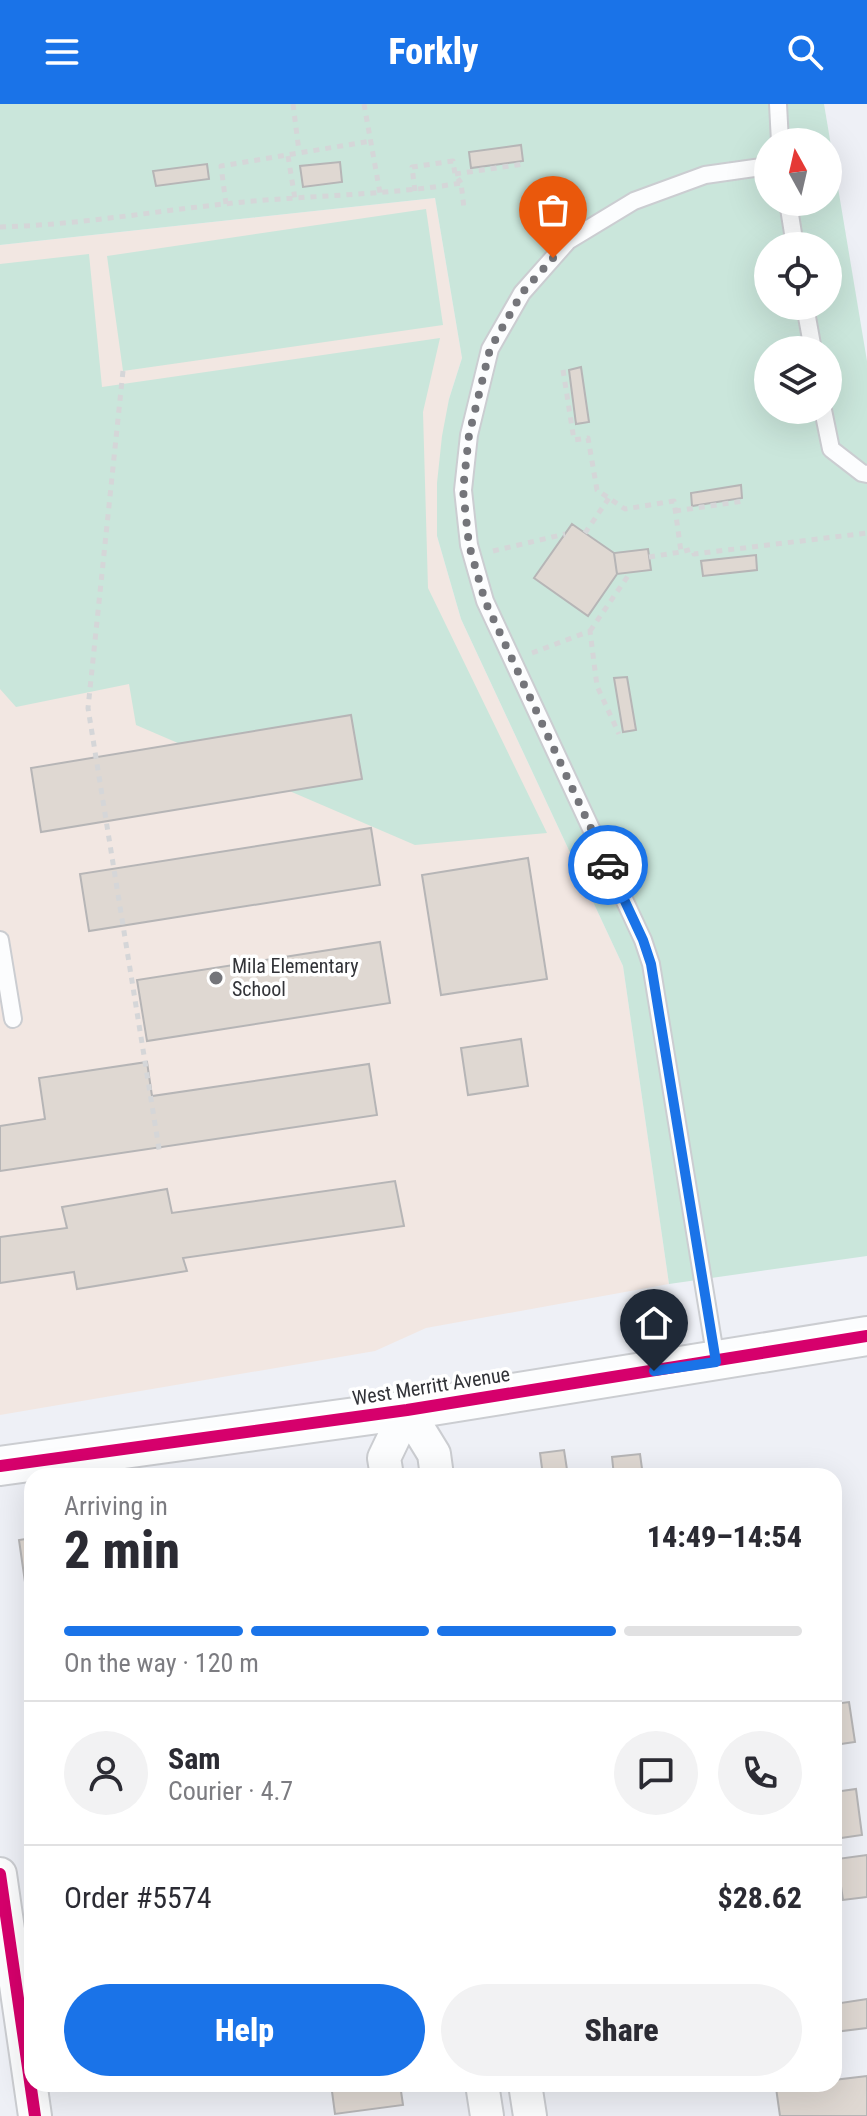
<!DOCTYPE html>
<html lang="en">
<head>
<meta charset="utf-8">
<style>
	:root { --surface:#fff; --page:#f2f2f3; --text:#2b2b33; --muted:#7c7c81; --line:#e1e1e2; --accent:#1a73e8 }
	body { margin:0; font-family:"Roboto Condensed",sans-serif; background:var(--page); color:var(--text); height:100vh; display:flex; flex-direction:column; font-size:30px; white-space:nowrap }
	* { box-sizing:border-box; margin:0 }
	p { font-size:26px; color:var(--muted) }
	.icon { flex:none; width:44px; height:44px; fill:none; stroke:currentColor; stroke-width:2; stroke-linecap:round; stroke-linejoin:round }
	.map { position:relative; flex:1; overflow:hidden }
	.panel { position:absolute; left:24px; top:1364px; width:818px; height:624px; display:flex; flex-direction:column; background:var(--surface); border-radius:24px; box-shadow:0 8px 32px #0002 }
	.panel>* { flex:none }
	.needle { width:52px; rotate:352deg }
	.controls { position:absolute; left:754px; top:24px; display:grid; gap:16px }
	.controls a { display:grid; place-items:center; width:88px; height:88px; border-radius:50%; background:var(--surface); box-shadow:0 8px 32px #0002; font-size:40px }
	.pin { position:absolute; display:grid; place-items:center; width:68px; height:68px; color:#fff; margin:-82px -34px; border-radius:50% 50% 50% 0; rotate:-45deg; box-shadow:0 0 8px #0007 }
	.pin .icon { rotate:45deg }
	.courier { position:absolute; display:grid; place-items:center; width:80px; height:80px; margin:-40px; border:6px solid #1a73e8; border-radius:50%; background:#fff; color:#222; box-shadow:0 2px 10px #0007 }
	.headline em { font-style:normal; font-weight:800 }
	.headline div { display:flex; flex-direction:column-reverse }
	.headline { display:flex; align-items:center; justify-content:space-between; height:136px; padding:0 40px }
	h1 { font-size:52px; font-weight:800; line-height:60px }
	.bar { display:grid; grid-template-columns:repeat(4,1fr); gap:12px 8px; align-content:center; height:96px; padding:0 40px }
	.bar i { height:10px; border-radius:6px; background:var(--line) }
	.bar .selected { background:var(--accent) }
	.bar p { grid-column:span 4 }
	.line { display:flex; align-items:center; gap:20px; padding:0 40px; border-top:2px solid var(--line) }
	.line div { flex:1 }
	.round { display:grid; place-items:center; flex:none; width:84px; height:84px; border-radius:42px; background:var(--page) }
	.action { display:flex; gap:16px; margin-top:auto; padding:16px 40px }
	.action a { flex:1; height:92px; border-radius:48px; background:var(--accent); color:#fff; font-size:32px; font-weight:800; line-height:92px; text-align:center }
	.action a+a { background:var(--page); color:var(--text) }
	header { display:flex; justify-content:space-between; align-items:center; height:104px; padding:0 40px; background:var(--accent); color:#fff; font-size:36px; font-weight:800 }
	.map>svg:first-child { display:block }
	.education { fill:#f2e7e2 }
	.green { fill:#cae6db; fill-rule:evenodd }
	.building { fill:#dfd8d2; stroke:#b6b5b6; stroke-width:2 }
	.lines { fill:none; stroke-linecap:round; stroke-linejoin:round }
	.service-casing { stroke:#cbcdd1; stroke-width:20 }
	.minor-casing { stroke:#cbcdd1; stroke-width:36 }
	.tertiary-casing { stroke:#cbcdd1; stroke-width:42 }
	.path { stroke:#d5d6d8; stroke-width:5; stroke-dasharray:6 6; stroke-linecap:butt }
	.service { stroke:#fcfdfe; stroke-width:16 }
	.minor { stroke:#fcfdfe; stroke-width:32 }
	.tertiary { stroke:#fcfdfe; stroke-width:38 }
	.cycleway-casing { stroke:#fff; stroke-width:17 }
	.cycleway { stroke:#d6006c; stroke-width:12 }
	.done { stroke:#74757a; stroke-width:8; stroke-dasharray:0 14.4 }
	.route { stroke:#1a73e8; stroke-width:10 }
	.poi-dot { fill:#74757a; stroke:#fff; stroke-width:3 }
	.labels { text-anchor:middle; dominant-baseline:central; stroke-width:7; stroke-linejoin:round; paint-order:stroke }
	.poi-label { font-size:20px; fill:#323338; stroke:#fff; text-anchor:start }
	.street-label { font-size:20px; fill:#323338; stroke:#fff }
</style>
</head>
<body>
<header><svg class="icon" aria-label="menu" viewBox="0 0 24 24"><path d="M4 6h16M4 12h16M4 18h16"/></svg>Forkly<svg class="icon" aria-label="search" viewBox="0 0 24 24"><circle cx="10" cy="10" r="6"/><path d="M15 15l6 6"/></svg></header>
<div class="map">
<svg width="867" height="2012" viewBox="0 0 867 2012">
	<rect width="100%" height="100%" fill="#eef0f6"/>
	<path class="education" d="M435 94 462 254 449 295 437 432 461 515 623 862 669 1180 426 1224 375 1247 0 1311V141Z"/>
	<path class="green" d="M0 0H824L867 257V1152L669 1180 623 862 461 515 437 432V379L442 332 449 295 462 254 435 94 0 141ZM768 38H828V98H768ZM768 142H828V202H768ZM768 246H828V306H768Z
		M426 105 443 221 123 267 107 152Z
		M89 150 102 283 440 234 423 308 428 484 547 729 415 741 136 621 129 580 16 603 0 585V160Z"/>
	<path class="building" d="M521 41 523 57 471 64 469 48Z
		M340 58 342 78 303 83 300 62Z
		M207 60 209 75 156 82 153 67Z
		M581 263 589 318 576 320 569 266Z
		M741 381 742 394 692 402 691 389Z
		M572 420 614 449 617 470 588 512 534 474Z
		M648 445 651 466 617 470 614 449Z
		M756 451 757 466 703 472 701 457Z
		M627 573 636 626 623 628 614 574Z
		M351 611 362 675 41 728 31 664Z
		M371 724 380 781 89 827 80 770Z
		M528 754 547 875 441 891 422 771Z
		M380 838 390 899 147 937 137 876Z
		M521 935 528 982 468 991 461 944Z
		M147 958 152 992 369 960 377 1011 0 1067V1022L45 1015 39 974Z
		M395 1077 404 1122 183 1154 187 1167 77 1185 74 1168 0 1179V1133L67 1124 62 1103 167 1085 172 1109Z
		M564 1346 568 1372H543L540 1349Z
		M640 1350 643 1372H614L612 1353Z
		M32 1434V1505L29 1506 19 1436Z
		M849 1598 855 1638 834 1641V1600Z
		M856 1685 862 1731 834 1735V1688Z
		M867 1751V1793L843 1796 837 1755Z
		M867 1895V1924L834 1928V1900Z
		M867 1972V2012H780L776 1984 834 1980V1976Z
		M109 1980H162L110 1987Z
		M331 1980H400L403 2001 335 2010Z"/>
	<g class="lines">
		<g class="service-casing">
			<path id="service" d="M778 0 780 38
				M788 98 795 142
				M805 202 813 246
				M823 306 831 345 862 369 867 370
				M0 836 13 915
				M716 1256 651 860 643 836 485 497 469 441 463 386 469 331 490 245 522 189 568 137 634 97 705 71 768 62"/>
		</g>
		<g class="minor-casing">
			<path id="minor" d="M407 1306 434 1350 437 1372
				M387 1372 384 1354 407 1306
				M0 1770 35 2012
				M482 1980 487 2012
				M525 1980 530 2012"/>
		</g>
		<g class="tertiary-casing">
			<path id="tertiary" d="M0 1362 407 1306 867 1232"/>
		</g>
		<path class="path" d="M293 0 299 47
			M364 0 380 89
			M288 52 295 95
			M455 70 524 60
			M415 87 412 63 453 57 455 70 461 79
			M226 100 221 62 371 37
			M0 123C75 121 150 108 224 100 303 91 383 92 461 79L464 104
			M563 266 574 336 588 334 597 386 625 405 674 397 681 448 692 445 694 450 867 429
			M123 267 88 604 160 1051
			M675 407 744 397
			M585 429 609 394
			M493 447 565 430
			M649 453 681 448
			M590 527 630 469
			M532 549 590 527 597 582 619 630"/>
		<use href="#service" class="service"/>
		<use href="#minor" class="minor"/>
		<use href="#tertiary" class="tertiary"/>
		<g class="cycleway-casing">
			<path id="cycleway" d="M0 1362 407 1306 867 1232
				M0 1770 35 2012"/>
		</g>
		<use href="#cycleway" class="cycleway"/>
	</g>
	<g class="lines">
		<path class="done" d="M553 154 522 189 490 245 469 331 463 386 469 441 485 497 608 761"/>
		<path class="route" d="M608 761 643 836 651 860 716 1258 654 1267"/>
	</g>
	<circle class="poi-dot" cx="216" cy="874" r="8"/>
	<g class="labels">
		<g class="poi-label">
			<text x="232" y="862">Mila Elementary<tspan x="232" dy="23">School</tspan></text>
		</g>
		<g class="street-label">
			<text transform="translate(431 1282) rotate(-9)">West Merritt Avenue</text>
		</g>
	</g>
</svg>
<div class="controls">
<a><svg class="needle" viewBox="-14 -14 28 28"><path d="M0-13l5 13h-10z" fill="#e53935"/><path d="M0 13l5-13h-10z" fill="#7c7c81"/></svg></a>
<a><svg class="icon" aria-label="locate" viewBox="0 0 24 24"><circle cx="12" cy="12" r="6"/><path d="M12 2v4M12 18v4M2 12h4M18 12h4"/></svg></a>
<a><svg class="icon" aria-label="layers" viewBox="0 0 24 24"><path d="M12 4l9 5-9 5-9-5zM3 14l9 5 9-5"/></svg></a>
</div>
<div class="pin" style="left:553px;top:154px;background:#ea580c"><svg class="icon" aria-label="bag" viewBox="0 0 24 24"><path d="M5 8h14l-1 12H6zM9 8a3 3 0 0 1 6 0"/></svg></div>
<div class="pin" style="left:654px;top:1267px;background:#1f2937"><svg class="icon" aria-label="home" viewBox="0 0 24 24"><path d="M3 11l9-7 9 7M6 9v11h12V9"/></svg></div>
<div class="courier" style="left:608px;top:761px"><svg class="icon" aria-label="car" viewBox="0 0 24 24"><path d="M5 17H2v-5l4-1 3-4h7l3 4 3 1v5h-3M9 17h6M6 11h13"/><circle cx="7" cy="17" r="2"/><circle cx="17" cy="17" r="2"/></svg></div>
<section class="panel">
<div class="headline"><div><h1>2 min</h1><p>Arriving in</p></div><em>14:49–14:54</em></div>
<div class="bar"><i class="selected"></i><i class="selected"></i><i class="selected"></i><i></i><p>On the way · 120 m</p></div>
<div class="line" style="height:144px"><a class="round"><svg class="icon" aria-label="person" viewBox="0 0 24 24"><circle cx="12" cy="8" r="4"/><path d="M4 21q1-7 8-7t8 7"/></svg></a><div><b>Sam</b><p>Courier · 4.7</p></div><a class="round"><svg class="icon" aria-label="chat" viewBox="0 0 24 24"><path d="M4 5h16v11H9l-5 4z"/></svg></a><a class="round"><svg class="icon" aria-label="phone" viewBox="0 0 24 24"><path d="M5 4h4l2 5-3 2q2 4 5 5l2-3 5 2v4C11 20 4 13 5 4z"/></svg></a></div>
<div class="line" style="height:104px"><div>Order #5574</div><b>$28.62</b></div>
<div class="action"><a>Help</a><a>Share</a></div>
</section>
</div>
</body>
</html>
